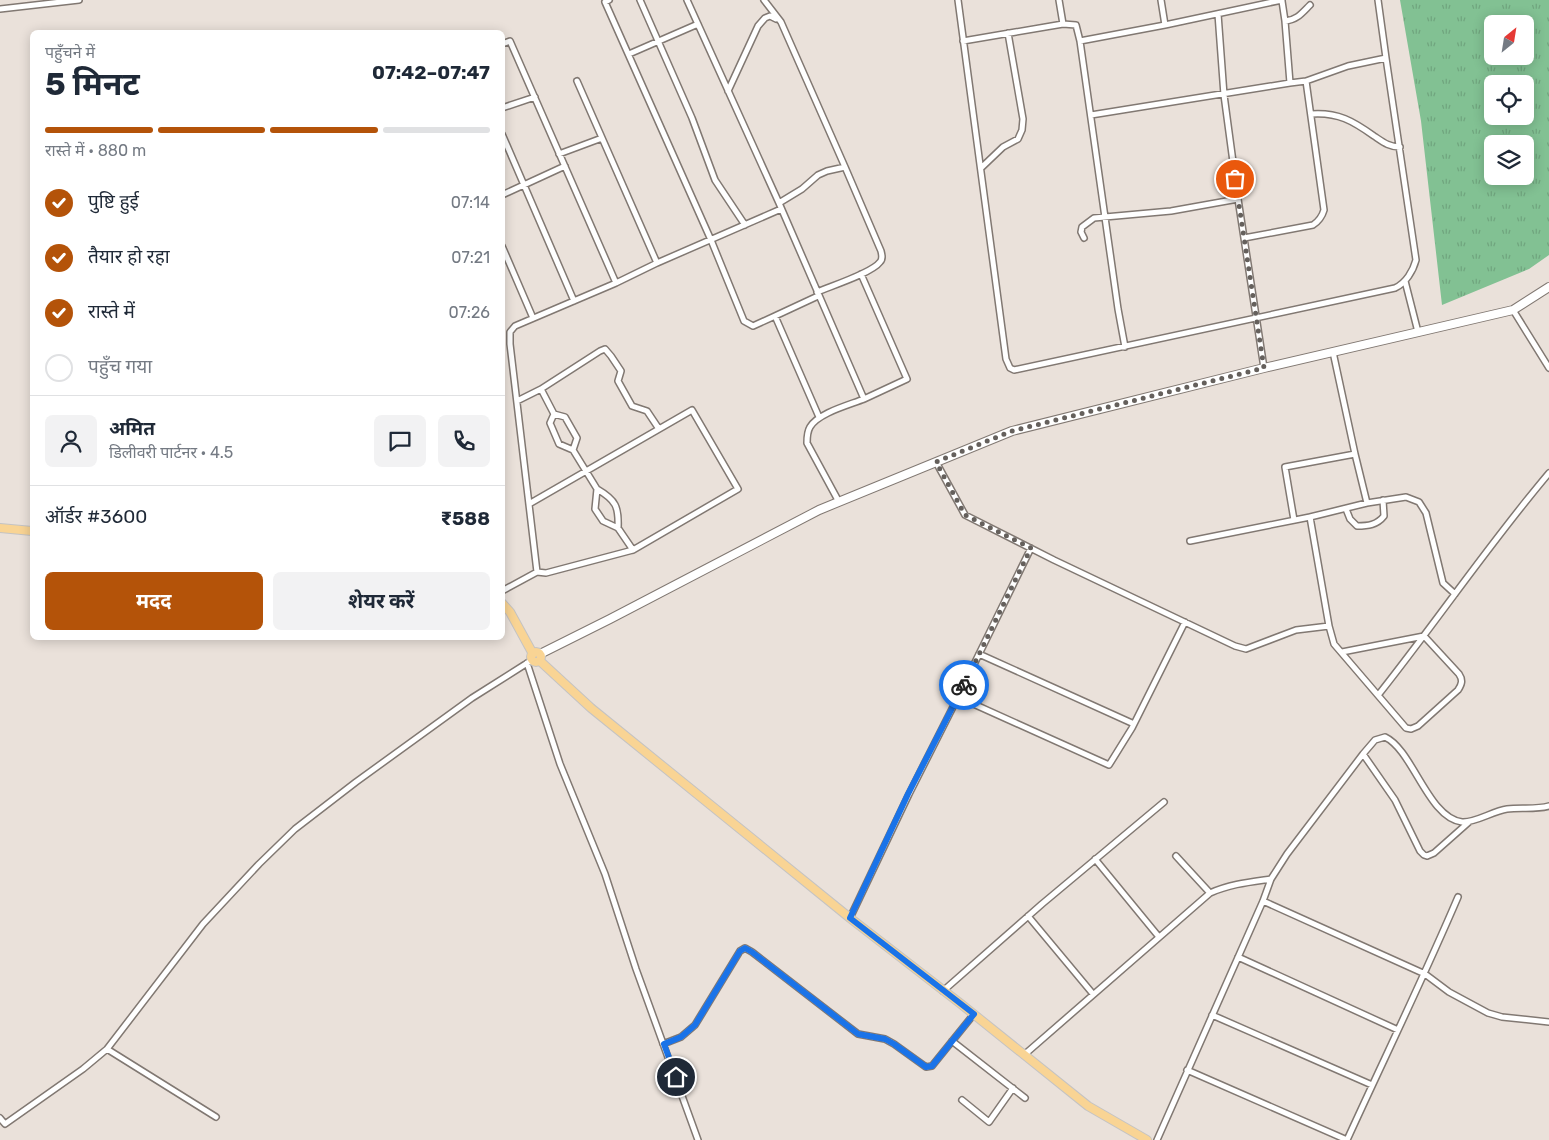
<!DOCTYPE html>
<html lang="hi">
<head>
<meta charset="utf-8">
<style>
	:root { --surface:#fff; --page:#f2f2f3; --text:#1f2937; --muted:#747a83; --line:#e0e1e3; --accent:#b45309 }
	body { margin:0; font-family:Rubik,"Noto Sans Devanagari",sans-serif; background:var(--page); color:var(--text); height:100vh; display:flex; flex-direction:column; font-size:19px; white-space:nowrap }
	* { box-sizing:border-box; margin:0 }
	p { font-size:16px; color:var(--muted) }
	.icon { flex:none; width:28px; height:28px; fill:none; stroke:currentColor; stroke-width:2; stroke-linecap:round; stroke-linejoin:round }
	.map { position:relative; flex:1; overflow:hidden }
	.drawer { position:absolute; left:30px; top:30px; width:475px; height:610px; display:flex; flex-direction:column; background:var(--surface); border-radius:8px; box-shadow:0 2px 12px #0003 }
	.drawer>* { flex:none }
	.needle { width:32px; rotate:30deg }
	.buttons { position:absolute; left:1484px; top:15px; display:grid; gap:10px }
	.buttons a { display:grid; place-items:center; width:50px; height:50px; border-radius:8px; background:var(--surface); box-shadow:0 2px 12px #0003; font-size:25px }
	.pin { position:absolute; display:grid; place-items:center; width:42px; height:42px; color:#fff; margin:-21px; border:2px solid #fff; border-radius:50%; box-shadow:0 1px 5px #0007 }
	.courier { position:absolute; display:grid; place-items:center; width:50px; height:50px; margin:-25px; border:4px solid #1a73e8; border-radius:50%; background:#fff; color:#222; box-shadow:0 1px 6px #0007 }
	.headline em { font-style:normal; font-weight:700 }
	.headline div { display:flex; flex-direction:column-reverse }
	.headline { display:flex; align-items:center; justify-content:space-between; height:85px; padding:0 15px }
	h1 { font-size:32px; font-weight:700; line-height:38px }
	.bar { display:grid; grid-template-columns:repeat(4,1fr); gap:8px 5px; align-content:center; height:60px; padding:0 15px }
	.bar i { height:6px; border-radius:4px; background:var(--line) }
	.bar .active { background:var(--accent) }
	.bar p { grid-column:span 4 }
	.line { display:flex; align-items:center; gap:12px; padding:0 15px; border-top:1px solid var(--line) }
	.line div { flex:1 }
	.round { display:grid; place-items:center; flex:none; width:52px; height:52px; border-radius:8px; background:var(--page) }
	ol { padding:0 15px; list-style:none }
	li { display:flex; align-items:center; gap:15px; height:55px }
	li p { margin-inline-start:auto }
	li .icon { padding:5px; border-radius:50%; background:var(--accent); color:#fff; stroke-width:4 }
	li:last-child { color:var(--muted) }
	li i { width:28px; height:28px; border:2px solid var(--line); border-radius:50% }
	.action { display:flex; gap:10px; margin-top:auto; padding:10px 15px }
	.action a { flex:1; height:58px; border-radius:8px; background:var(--accent); color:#fff; font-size:20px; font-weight:700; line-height:58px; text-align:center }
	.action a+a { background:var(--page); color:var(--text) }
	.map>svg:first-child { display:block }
	.grass { fill:url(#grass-tufts); fill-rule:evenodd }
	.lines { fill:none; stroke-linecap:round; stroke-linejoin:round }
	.street-casing { stroke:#817872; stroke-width:8 }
	.secondary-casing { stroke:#817872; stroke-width:10 }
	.primary-casing { stroke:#c4c3c3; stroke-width:10 }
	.street { stroke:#fff; stroke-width:5 }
	.secondary { stroke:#fff; stroke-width:8 }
	.primary { stroke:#f9d494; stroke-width:8 }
	.done { stroke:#65605c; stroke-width:5; stroke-dasharray:0 9 }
	.route { stroke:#1a73e8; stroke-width:6 }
</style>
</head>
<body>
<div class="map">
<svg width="1549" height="1140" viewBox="0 0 1549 1140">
	<defs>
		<pattern id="grass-tufts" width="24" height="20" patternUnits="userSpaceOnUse" patternTransform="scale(1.25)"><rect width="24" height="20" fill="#82c193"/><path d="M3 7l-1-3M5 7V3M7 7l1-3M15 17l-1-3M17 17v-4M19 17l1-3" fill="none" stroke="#70a57e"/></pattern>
	</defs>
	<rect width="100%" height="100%" fill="#eae1da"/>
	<path class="grass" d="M1400 0H1549V255L1529 269 1442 305 1421 121ZM1492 24H1525V56H1492ZM1492 84H1525V116H1492ZM1492 144H1525V176H1492Z"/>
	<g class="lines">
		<g class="street-casing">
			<path id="street" d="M609 0 605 2 711 240 744 321 753 326 775 316 819 417
				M640 0 692 118 715 180 745 225
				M687 0 779 203 864 399C849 405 818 413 810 427 807 432 807 437 807 443L839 502
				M764 0 781 22 845 167 827 171 818 175 802 189 779 203
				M958 0 1006 359 1010 368 1014 370 1395 288C1406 283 1413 271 1416 260L1386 58 1348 66 1306 81 1290 83
				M1378 0 1386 58
				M1282 1 1285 21
				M0 9 79 0
				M1218 14 1224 95 1238 199 1264 368
				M1063 24 1076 25 1080 41 1165 25 1161 0
				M1165 25 1282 0
				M963 41 1063 24 1059 0
				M1080 41 1118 309 1125 347
				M502 44 510 41 616 283
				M629 54 698 24
				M577 81 657 263
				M728 91 758 26 765 18 770 16 776 19
				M502 108 535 97
				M1311 114C1338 112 1353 121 1374 136 1383 142 1389 147 1400 147
				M1091 115 1290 83 1285 21C1297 20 1302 13 1310 5
				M502 134 574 301
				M559 154 602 138
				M981 168 1003 147 1018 139 1022 130 1023 119 1008 33
				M502 195 565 166
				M1084 238 1081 232 1082 227 1094 218 1171 211 1238 199
				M1244 238 1313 225C1319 221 1322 217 1324 210L1306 81
				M502 246 533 318
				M861 274 907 379 864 399
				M1405 281 1418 332
				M817 292C831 286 872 273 880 262 883 259 882 255 881 251L845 167
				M1513 310 1549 368
				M775 316 818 296
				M1333 352 1355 454 1367 503
				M541 389 554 414 550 423 559 444 573 450 597 489 595 509 603 521 618 528 633 550
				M517 401 541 389 600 351 605 349 611 356 621 371 618 381 632 406 647 411 659 429
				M554 414 565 417 577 438 573 450
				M936 462 965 515 1054 560 1235 646 1246 649 1296 630 1329 626 1310 517 1367 503 1406 497 1419 502 1426 513 1443 583 1455 594
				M597 489C616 500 619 507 618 528
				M529 504 692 410 738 489 633 550 546 573 537 572
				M1346 509 1350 519 1357 526C1368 526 1377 525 1384 516L1383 500
				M1294 520 1285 467 1355 454
				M1190 541 1310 517
				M502 591 537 572 510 344V332L515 326 616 283 657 263 781 209
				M1329 626 1334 644 1406 728 1411 729 1418 726 1458 690C1462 684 1463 680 1459 674L1424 636 1342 652
				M979 654 1134 724
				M527 663 560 764 605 874 636 969 698 1140
				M1379 694C1437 621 1489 544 1549 473
				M958 697 1109 765 1132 728 1185 622
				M1363 754 1395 800 1420 851 1424 855 1427 856 1434 853 1469 822
				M1176 856 1210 893
				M1095 859 1159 937
				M1263 901 1425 974 1449 992 1488 1013 1502 1017 1549 1022
				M1028 916 1093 994
				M850 918 909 794 958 697 1031 548
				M1238 957 1398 1030
				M943 991 1042 904 1164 802
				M1212 1015 1372 1085
				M952 1041 1025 1098
				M663 1044 681 1037 695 1025 740 951 745 948 752 952 858 1034 885 1039 894 1044 926 1067 932 1066 974 1014
				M107 1049 216 1117
				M1024 1055 1210 893C1230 884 1250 882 1271 879
				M1187 1070 1347 1140
				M962 1100 989 1122 1013 1088
				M0 1118 5 1124 83 1069 107 1049 203 924 259 864 295 829 356 782 472 698 532 660
				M1157 1140 1263 901 1271 879 1287 854 1363 754 1375 740 1385 737C1413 750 1428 818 1462 822 1475 823 1493 811 1507 809 1521 807 1535 810 1549 806
				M1347 1140C1384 1059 1423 979 1458 897"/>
		</g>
		<g class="secondary-casing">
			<path id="secondary" d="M540 654 610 619 819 510 1012 431 1264 368 1513 310 1549 287"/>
		</g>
		<g class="primary-casing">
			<path id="primary" d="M0 528 32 531
				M502 603 510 612 533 654
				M531 657a5 5 0 1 1 10 0a5 5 0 1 1-10 0Z
				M540 661 591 708 850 918 961 1004 1088 1106 1147 1140"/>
		</g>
		<use href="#street" class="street"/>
		<use href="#secondary" class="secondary"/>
		<use href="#primary" class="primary"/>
	</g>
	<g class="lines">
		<path class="done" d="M964 685 1031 548 965 515 936 462 1012 431 1264 368 1235 179"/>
		<path class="route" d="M676 1077 664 1044 681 1037 695 1025 740 951 745 948 752 952 858 1034 885 1039 894 1044 926 1067 932 1066 974 1014 850 918 908 794 964 685"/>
	</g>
</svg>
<div class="buttons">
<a><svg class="needle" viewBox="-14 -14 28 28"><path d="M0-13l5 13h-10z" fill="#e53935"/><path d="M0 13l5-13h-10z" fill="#747a83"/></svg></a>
<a><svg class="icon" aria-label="locate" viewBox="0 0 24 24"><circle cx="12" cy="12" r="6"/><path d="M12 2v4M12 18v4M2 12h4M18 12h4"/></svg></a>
<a><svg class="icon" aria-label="layers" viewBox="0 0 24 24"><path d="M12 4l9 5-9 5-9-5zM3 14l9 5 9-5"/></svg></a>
</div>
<div class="pin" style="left:1235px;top:179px;background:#ea580c"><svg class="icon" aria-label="bag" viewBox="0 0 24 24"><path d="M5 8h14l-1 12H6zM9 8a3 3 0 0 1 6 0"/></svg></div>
<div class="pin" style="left:676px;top:1077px;background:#1f2937"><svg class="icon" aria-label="home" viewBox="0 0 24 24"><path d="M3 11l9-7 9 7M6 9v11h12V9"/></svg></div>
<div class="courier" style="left:964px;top:685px"><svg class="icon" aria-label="bike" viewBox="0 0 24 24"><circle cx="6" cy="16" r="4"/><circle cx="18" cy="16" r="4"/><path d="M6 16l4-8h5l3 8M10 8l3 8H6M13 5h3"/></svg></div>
<section class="drawer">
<div class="headline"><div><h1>5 मिनट</h1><p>पहुँचने में</p></div><em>07:42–07:47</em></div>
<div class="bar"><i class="active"></i><i class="active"></i><i class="active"></i><i></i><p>रास्ते में · 880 m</p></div>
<ol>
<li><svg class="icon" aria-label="check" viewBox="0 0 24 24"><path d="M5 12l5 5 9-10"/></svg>पुष्टि हुई<p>07:14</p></li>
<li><svg class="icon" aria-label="check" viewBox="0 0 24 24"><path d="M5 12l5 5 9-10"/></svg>तैयार हो रहा<p>07:21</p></li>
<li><svg class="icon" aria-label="check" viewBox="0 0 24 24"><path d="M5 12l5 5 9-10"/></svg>रास्ते में<p>07:26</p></li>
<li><i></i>पहुँच गया</li>
</ol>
<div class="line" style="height:90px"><a class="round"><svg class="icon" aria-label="person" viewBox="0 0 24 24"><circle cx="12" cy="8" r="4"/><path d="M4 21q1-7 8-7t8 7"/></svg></a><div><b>अमित</b><p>डिलीवरी पार्टनर · 4.5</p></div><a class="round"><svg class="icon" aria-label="chat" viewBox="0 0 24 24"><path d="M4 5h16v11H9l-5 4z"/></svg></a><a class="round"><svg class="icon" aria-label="phone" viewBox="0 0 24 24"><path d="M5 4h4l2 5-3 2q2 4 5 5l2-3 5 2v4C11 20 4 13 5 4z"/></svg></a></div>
<div class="line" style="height:65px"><div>ऑर्डर #3600</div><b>₹588</b></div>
<div class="action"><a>मदद</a><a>शेयर करें</a></div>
</section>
</div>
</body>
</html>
